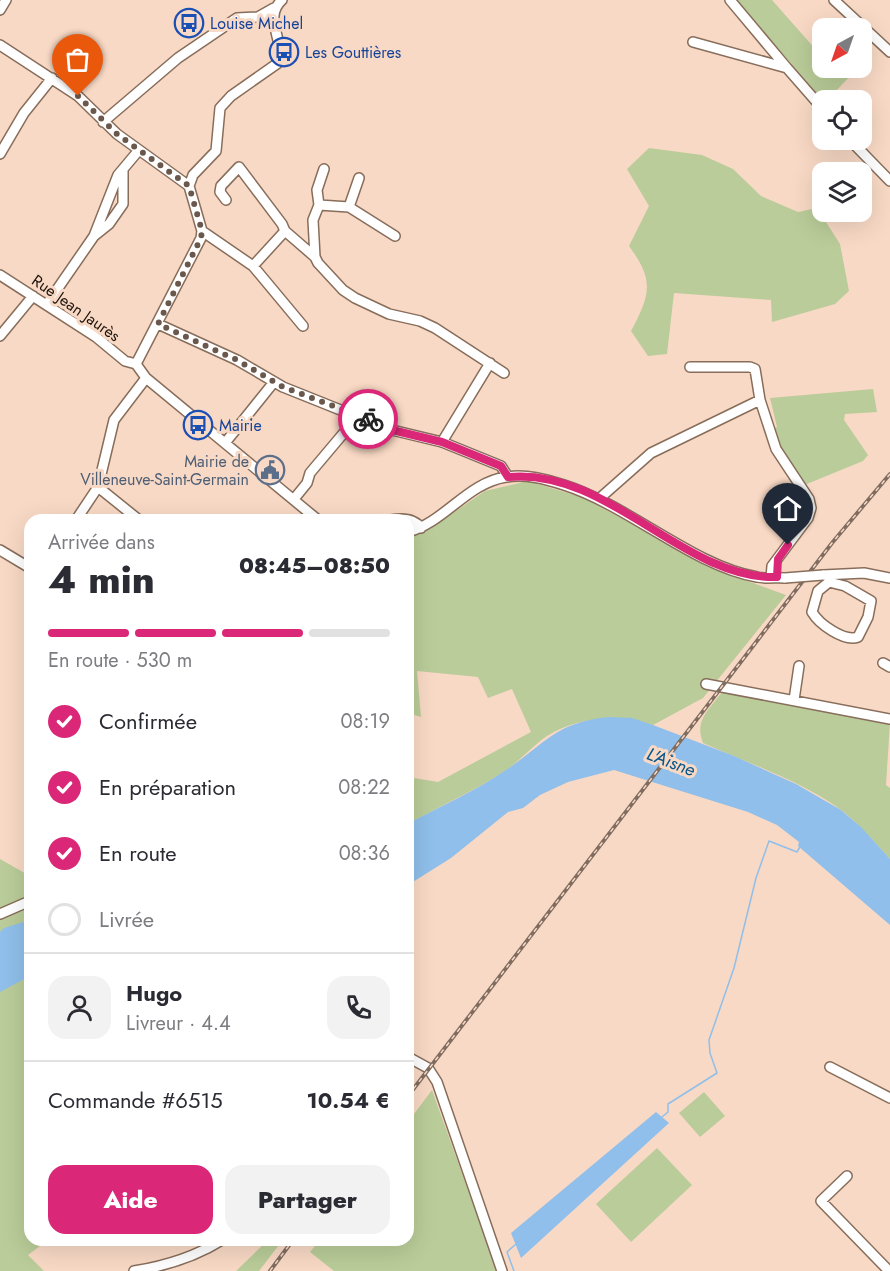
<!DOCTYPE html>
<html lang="fr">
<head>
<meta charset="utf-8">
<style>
	:root { --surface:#fff; --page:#f2f2f3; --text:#2b2b33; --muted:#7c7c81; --line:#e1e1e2; --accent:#db2777 }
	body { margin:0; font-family:Jost,sans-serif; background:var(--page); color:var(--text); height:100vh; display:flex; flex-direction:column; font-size:22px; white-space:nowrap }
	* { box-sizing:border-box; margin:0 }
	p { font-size:20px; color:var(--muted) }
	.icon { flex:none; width:33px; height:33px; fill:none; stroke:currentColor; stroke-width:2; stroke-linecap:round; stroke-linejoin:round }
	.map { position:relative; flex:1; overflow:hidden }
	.side { position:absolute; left:24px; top:514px; width:390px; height:732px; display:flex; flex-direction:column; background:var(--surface); border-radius:18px; box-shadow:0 6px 24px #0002 }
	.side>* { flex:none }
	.needle { width:39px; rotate:220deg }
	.tools { position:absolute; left:812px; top:18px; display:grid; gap:12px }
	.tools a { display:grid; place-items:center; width:60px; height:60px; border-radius:12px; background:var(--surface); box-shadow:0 6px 24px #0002; font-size:30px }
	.pin { position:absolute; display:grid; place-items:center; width:51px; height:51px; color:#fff; margin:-62px -26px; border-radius:50% 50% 50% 0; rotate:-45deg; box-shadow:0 0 6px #0007 }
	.pin .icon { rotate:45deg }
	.courier { position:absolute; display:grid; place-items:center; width:60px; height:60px; margin:-30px; border:4px solid #db2777; border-radius:50%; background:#fff; color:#222; box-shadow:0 2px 8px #0007 }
	.head em { font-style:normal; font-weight:800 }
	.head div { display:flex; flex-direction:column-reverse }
	.head { display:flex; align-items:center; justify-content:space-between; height:102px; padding:0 24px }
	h1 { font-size:39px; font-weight:800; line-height:45px }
	.bar { display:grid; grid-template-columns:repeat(4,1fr); gap:9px 6px; align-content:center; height:72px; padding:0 24px }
	.bar i { height:8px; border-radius:4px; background:var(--line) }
	.bar .on { background:var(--accent) }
	.bar p { grid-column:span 4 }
	.line { display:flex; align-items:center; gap:15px; padding:0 24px; border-top:2px solid var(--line) }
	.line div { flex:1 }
	.round { display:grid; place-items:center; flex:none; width:63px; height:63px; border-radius:18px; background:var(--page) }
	ol { padding:0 24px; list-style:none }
	li { display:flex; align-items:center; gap:18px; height:66px }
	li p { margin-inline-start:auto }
	li .icon { padding:6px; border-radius:50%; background:var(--accent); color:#fff; stroke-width:4 }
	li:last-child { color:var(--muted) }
	li i { width:33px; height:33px; border:3px solid var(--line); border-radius:50% }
	.action { display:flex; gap:12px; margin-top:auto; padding:12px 24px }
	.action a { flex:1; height:69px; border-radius:18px; background:var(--accent); color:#fff; font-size:24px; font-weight:800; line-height:69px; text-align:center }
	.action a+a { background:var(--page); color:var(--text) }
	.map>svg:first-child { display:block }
	.green { fill:#bacc99 }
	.water { fill:#8fbfea }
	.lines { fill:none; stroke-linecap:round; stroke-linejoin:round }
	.stream { stroke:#8fbfea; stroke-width:1.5 }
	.minor-casing { stroke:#876d5a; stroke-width:12 }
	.minor { stroke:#fff; stroke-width:9 }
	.rail-casing { stroke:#816d60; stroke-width:4 }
	.rail { stroke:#f8d9c5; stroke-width:1.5; stroke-dasharray:4.5; stroke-linecap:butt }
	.minor-bridge-casing { stroke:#876d5a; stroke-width:12; stroke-linecap:butt }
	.minor-bridge { stroke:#fff; stroke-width:9 }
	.done { stroke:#6a584d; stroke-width:6; stroke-dasharray:0 10.8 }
	.route { stroke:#db2777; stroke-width:8 }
	.labels { text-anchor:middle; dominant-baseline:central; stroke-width:6; stroke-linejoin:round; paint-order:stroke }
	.transit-label { font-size:16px; fill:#164399; stroke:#f8d9c5; text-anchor:start }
	.street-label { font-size:16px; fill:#1e130c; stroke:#f8d9c5 }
	.service-label { font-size:16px; fill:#4e5e75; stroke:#f8d9c5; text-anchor:end }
	.water-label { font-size:18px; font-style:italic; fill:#06558a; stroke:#f8d9c5 }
</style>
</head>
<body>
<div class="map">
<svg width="890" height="1271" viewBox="0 0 890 1271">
	<rect width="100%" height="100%" fill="#f8d9c5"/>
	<path class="green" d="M736 0H772L817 51 822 49V68H858L831 96 835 100H823Z
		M649 148 702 155 733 169 761 196 798 212 817 208 840 244 849 291 835 304 772 322 771 300 674 293 667 354 648 356 631 331C650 295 655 281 629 246L649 206 627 169Z
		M873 389 877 412 845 414 844 420 868 455 863 461 802 486 789 471 772 429 777 427 770 398Z
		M528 481 584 498 720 571 786 595 703 698 653 725C618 715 579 716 547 736 532 746 520 761 505 771 474 791 440 806 408 824V777L438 782 531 732 512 689 488 698 478 677 417 671 421 717 408 713V539L441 521 485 491Z
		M722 692 890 722 886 785 890 788V859C873 841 858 822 837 807 797 779 747 763 703 743 694 720 709 710 722 692Z
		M0 859 30 876V1240L47 1241 28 1255 44 1271H0Z
		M432 1090 497 1271H334L310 1252 319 1241 408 1240V1122Z
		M704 1092 725 1116 700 1137 679 1113Z
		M657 1148 692 1185 631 1242 596 1204Z
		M268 1240 282 1241 259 1271H236Z"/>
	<path class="water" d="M611 717 632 718 653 725 734 756 796 784 841 810 861 827 890 859V925L798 846 799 842 777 825 748 812 614 770 568 782 540 795 523 808 508 812 451 858 408 885V824C440 806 476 791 506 770 546 743 557 721 611 717Z
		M30 920V976L0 992V932L4 928Z
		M656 1112 669 1123 521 1258 511 1233Z"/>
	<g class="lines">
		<path class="stream" d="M662 1117 668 1112V1104L717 1073 710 1053 709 1040 734 968 756 878 769 841 797 852 800 847
			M514 1271 507 1252 516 1244"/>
		<g class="minor-casing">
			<path id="minor" d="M730 0 787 68
				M834 0 890 52
				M0 10 6 0
				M693 42 787 68 822 108
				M0 45 78 96 117 134 189 186
				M103 122 178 58 237 18 258 17 274 8
				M850 140 890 181
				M0 154 24 113 52 78
				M324 169 317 190 319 205 313 220 315 257 318 263 343 290 355 298 389 314 420 321 435 328 504 373
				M359 178 349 207 395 236
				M226 200 220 192 221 186 239 167 282 224 285 231 253 266
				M319 205 349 207
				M202 231 253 266 303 326
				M285 231 315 257
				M94 236 109 224 123 204V170
				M0 275 96 337 125 361 136 364
				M47 304 94 236 118 175 139 150
				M158 324 237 360 283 387 388 429 442 442 501 466 508 477
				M0 336 33 296
				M136 364 201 238 202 231 189 186 193 175 216 151 220 108 231 96 278 63C286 41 262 18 282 0
				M136 364 146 378 318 520
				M690 367H750L755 369 760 400 776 449 809 499 811 508 808 518 772 566 771 578
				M442 442 490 363
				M225 443 274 382
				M98 487 139 520
				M600 498 651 453 760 400
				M294 499 307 483 310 473 358 416
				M76 520 98 487 114 420 146 378
				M391 520C402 518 414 518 421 528
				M408 532C445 522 467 483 506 477 527 474 545 479 564 485 630 506 693 566 757 577 766 579 776 577 785 578
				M0 550 30 568
				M823 575 864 573 890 578
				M829 582 845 586 871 601 868 617 858 637C844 642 819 624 812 612L818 591Z
				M883 663 890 667
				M706 684 890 719
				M794 700 799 666
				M0 914 30 901
				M408 1057 428 1068 437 1082 502 1271
				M830 1067 890 1098
				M847 1176 821 1201 889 1271
				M134 1271C165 1266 195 1257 222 1240"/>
		</g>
		<use href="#minor" class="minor"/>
		<g class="rail-casing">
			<path id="rail" d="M408 1096 832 543 890 474
				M270 1271 293 1240"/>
		</g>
		<use href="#rail" class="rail"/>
		<g class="minor-bridge-casing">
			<path id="minor-bridge" d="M785 578 823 575"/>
		</g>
		<use href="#minor-bridge" class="minor-bridge"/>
	</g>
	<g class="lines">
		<path class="done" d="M78 96 117 134 189 186 202 231 201 238 158 324 237 360 283 387 368 419"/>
		<path class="route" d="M368 419 388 429 442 442 501 466 508 477C608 467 684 580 777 577L778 559 788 545"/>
	</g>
	<defs>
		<g id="bus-ring" transform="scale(1.5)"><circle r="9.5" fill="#f8d9c5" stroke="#1a4fb4" stroke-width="1.5"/><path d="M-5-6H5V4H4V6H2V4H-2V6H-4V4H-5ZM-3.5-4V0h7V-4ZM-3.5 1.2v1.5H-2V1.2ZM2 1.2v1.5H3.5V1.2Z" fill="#1a4fb4"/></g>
		<g id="civic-ring" transform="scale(1.5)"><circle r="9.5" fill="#f8d9c5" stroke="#5c6f8a" stroke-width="1.5"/><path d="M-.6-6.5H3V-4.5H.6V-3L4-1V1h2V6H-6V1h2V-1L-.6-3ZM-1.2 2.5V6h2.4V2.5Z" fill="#5c6f8a"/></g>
	</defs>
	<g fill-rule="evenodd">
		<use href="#bus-ring" x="189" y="23"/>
		<use href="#bus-ring" x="284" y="52"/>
		<use href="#bus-ring" x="198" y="425"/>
		<use href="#civic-ring" x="270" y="470"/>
	</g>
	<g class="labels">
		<g class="transit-label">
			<text x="210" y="23">Louise Michel</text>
			<text x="305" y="52">Les Gouttières</text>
			<text x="219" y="425">Mairie</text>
		</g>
		<g class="street-label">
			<text transform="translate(76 308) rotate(35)">Rue Jean Jaurès</text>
		</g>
		<g class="service-label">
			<text x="249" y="461">Mairie de<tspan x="249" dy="18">Villeneuve-Saint-Germain</tspan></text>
		</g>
		<g class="water-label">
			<text transform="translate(671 762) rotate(21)">L'Aisne</text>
		</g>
	</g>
</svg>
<div class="tools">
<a><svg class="needle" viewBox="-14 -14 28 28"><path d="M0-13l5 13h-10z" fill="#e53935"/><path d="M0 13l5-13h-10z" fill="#7c7c81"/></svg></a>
<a><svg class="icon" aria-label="locate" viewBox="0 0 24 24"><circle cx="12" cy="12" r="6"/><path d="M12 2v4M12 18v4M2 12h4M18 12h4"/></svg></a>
<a><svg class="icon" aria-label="layers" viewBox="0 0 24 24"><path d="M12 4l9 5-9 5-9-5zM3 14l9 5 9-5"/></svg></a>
</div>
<div class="pin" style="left:78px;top:96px;background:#ea580c"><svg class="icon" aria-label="bag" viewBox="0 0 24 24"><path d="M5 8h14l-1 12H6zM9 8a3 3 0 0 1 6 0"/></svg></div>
<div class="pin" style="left:788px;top:545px;background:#1f2937"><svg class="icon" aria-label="home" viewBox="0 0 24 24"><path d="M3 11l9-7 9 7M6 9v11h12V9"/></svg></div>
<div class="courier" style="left:368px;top:419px"><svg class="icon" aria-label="bike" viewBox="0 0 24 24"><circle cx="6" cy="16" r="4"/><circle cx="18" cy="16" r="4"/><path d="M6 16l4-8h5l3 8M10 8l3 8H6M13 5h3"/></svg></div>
<section class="side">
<div class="head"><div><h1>4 min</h1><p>Arrivée dans</p></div><em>08:45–08:50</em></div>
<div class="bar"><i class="on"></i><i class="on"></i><i class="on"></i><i></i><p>En route · 530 m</p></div>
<ol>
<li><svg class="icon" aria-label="check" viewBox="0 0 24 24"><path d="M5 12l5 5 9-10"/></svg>Confirmée<p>08:19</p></li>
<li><svg class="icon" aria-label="check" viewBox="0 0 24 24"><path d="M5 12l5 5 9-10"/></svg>En préparation<p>08:22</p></li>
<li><svg class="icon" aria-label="check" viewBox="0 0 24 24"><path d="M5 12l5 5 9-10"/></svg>En route<p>08:36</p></li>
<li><i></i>Livrée</li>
</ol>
<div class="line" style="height:108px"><a class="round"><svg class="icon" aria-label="person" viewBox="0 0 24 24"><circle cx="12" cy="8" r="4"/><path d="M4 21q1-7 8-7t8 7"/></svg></a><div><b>Hugo</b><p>Livreur · 4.4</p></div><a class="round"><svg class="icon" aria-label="phone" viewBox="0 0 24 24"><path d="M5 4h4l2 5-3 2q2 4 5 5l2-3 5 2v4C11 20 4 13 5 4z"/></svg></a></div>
<div class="line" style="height:78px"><div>Commande #6515</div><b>10.54 €</b></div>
<div class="action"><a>Aide</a><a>Partager</a></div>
</section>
</div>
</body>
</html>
